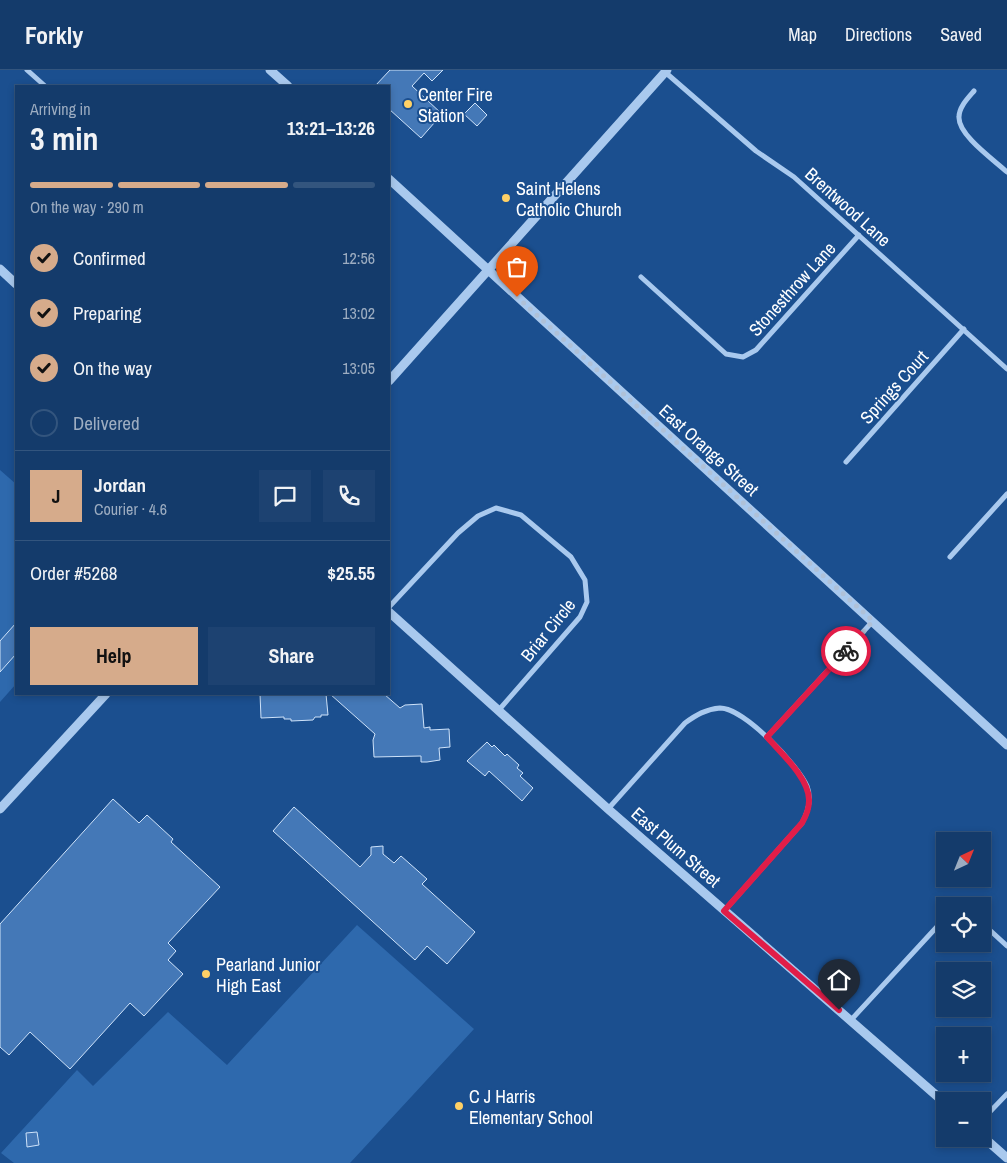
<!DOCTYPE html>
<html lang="en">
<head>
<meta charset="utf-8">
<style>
	:root { --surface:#143b6b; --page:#1d4271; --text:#f1f3f6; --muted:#9dadc1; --line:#33557e; --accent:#d6ab8b }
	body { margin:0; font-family:"Archivo Narrow",sans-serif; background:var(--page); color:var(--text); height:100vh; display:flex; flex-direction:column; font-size:19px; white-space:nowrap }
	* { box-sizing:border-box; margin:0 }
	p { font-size:16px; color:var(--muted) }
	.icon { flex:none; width:28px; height:28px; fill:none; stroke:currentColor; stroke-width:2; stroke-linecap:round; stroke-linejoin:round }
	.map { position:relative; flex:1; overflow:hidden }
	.details { position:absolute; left:15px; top:15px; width:375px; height:610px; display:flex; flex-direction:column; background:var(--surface); border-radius:0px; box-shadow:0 2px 8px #0003,0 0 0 1px var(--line) }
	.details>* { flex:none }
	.needle { width:32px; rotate:43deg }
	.controls { position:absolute; left:936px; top:762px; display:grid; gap:10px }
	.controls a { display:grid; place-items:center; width:55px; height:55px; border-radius:0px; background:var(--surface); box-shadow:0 2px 8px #0003,0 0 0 1px var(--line); font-size:25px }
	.pin { position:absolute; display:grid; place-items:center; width:42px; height:42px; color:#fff; margin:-51px -21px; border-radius:50% 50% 50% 0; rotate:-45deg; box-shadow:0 0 5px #0007 }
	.pin .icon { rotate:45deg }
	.courier { position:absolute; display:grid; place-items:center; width:50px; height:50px; margin:-25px; border:4px solid #e11d48; border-radius:50%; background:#fff; color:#222; box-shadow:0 1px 6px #0007 }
	.head em { font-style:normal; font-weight:700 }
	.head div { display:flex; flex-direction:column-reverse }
	.head { display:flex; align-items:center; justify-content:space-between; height:85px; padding:0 15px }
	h1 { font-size:32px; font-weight:700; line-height:38px }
	.bar { display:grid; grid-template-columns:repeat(4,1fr); gap:8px 5px; align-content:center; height:60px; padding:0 15px }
	.bar i { height:6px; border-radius:4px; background:var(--line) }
	.bar .on { background:var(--accent) }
	.bar p { grid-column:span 4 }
	.line { display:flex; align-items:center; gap:12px; padding:0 15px; border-top:1px solid var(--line) }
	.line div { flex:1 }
	.round { display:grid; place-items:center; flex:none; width:52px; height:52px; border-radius:0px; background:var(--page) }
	ol { padding:0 15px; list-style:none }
	li { display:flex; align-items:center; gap:15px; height:55px }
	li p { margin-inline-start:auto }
	li .icon { padding:5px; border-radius:50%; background:var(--accent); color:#111; stroke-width:4 }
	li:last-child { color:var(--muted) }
	li i { width:28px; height:28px; border:2px solid var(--line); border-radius:50% }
	.button { display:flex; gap:10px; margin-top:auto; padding:10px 15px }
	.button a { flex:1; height:58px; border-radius:0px; background:var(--accent); color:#111; font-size:20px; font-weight:700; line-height:58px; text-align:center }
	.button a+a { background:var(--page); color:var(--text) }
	header { display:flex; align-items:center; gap:30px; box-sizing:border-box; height:70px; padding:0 25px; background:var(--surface); border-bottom:1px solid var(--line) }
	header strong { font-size:24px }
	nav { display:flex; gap:28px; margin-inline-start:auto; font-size:18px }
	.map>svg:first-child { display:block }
	.green { fill:#2e69ad }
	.building { fill:#4478b7; stroke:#cfe3fa }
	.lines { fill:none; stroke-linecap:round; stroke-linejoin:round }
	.minor { stroke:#a9c9ee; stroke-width:5 }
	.tertiary { stroke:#a9c9ee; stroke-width:9 }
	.done { stroke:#afc1d8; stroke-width:5; stroke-dasharray:0 9 }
	.route { stroke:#e11d48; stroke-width:6 }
	.poi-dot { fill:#ffd166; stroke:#1b4f8f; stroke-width:2 }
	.labels { text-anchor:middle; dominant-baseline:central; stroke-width:4; stroke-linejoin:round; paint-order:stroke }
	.poi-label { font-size:18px; fill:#fff; stroke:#1b4f8f; text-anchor:start }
	.street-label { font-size:18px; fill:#fff; stroke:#1b4f8f }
</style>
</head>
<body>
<header>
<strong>Forkly</strong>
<nav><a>Map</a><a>Directions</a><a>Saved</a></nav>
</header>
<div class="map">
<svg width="1007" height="1093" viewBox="0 0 1007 1093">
	<rect width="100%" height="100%" fill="#1b4f8f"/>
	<path class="green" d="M0 400 16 414V614L0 632Z
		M357 855 474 959 350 1093H14L1 1083 77 1000 93 1016 168 942 227 995Z"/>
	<path class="building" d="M390 0H443L432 11 424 3 412 16 442 44 421 68 389 39V16H375Z
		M475 33 487 45 477 56 464 44Z
		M16 553V584L0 602V571Z
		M260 624H326L328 645H321V647H315L313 650 291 651V649H284V647L261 648Z
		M330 624H384L400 638 405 635 422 634 424 658 430 657V660L449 659 450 677 439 678 440 690 427 692H421V686L374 687 373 670 375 664Z
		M487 672 492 677 494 675 505 686 507 684 519 695 517 698 523 703 520 706 533 718 522 731 489 701 485 706 467 691Z
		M113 729 139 753 147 745 173 769 171 772 220 817 168 873 176 881 168 890 183 904 144 946 130 933 70 999 30 962 9 985 0 977V854Z
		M294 737 360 797 371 785V777L383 776V784L394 793 401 786 427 809 422 814 475 862 447 894 427 876 415 890 273 761Z
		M37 1062 39 1075 27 1077 26 1063Z"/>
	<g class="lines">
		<path class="minor" d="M27 0 45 16
			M665 2 756 81 794 107 1007 299
			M974 21C968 28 959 37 959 47 958 65 994 90 1007 102
			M641 207 726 284 743 287 756 280 859 165
			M846 392 964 259
			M950 487 1007 424
			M389 537 458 463 478 446 496 438 521 445 571 487 585 510 587 532 580 547 498 641
			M767 667 873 551
			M608 739 685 653C696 645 706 639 720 638 744 638 798 695 807 716 812 729 808 742 802 753L724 841
			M982 853 1007 876
			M851 950 945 848
			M982 1050 1007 1024"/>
		<path class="tertiary" d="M270 0 288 16
			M389 109 1007 675
			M0 199 16 214
			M389 311 667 0
			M389 542 608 739 945 1033
			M0 739 106 624
			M982 1066 1007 1088"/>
	</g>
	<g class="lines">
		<path class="done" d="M517 227 873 551 846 581"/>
		<path class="route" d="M839 940 724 841 802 753C806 746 809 739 809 731 810 709 781 683 767 667L846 581"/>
	</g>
	<g class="poi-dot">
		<circle cx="408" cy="34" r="5"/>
		<circle cx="506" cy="128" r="5"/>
		<circle cx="206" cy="904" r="5"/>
		<circle cx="459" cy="1036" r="5"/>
	</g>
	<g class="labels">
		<g class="poi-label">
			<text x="418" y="24">Center Fire<tspan x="418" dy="21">Station</tspan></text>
			<text x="516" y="118">Saint Helens<tspan x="516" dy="21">Catholic Church</tspan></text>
			<text x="216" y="894">Pearland Junior<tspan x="216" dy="21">High East</tspan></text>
			<text x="469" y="1026">C J Harris<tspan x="469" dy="21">Elementary School</tspan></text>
		</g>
		<g class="street-label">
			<text transform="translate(848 137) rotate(42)">Brentwood Lane</text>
			<text transform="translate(792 219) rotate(-48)">Stonesthrow Lane</text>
			<text transform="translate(894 317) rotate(-48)">Springs Court</text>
			<text transform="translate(709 380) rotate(42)">East Orange Street</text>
			<text transform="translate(548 560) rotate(-51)">Briar Circle</text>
			<text transform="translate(676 777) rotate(41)">East Plum Street</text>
		</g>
	</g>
</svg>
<div class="controls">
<a><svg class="needle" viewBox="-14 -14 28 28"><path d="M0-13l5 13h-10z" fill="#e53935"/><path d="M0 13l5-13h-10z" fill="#9dadc1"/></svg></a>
<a><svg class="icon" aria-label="locate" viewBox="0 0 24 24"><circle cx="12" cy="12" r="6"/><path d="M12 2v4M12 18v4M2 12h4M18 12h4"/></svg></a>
<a><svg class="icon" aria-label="layers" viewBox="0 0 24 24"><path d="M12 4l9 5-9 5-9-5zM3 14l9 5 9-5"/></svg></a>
<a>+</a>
<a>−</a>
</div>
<div class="pin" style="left:517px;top:227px;background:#ea580c"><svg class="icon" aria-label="bag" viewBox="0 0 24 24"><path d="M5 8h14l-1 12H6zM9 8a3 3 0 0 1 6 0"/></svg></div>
<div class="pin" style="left:839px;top:940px;background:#1f2937"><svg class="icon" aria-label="home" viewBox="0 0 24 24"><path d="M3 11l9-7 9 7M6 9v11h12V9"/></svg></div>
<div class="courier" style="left:846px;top:581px"><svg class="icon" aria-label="bike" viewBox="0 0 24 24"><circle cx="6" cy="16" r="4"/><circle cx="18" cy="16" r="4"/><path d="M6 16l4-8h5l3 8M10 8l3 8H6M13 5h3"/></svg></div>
<section class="details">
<div class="head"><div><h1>3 min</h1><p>Arriving in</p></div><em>13:21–13:26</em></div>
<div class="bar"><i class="on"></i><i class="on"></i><i class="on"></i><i></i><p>On the way · 290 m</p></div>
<ol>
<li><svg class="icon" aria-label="check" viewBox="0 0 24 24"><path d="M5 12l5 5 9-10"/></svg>Confirmed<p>12:56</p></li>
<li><svg class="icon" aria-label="check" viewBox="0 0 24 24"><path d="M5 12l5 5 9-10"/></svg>Preparing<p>13:02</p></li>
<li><svg class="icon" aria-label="check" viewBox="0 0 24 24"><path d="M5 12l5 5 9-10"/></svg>On the way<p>13:05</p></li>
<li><i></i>Delivered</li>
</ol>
<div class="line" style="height:90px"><b class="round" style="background:var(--accent);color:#111">J</b><div><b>Jordan</b><p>Courier · 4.6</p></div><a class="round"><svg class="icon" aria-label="chat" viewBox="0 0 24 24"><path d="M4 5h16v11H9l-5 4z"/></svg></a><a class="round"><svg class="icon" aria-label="phone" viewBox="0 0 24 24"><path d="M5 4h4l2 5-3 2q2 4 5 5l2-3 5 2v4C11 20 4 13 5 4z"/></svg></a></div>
<div class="line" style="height:65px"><div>Order #5268</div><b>$25.55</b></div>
<div class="button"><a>Help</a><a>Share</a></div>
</section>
</div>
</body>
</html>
